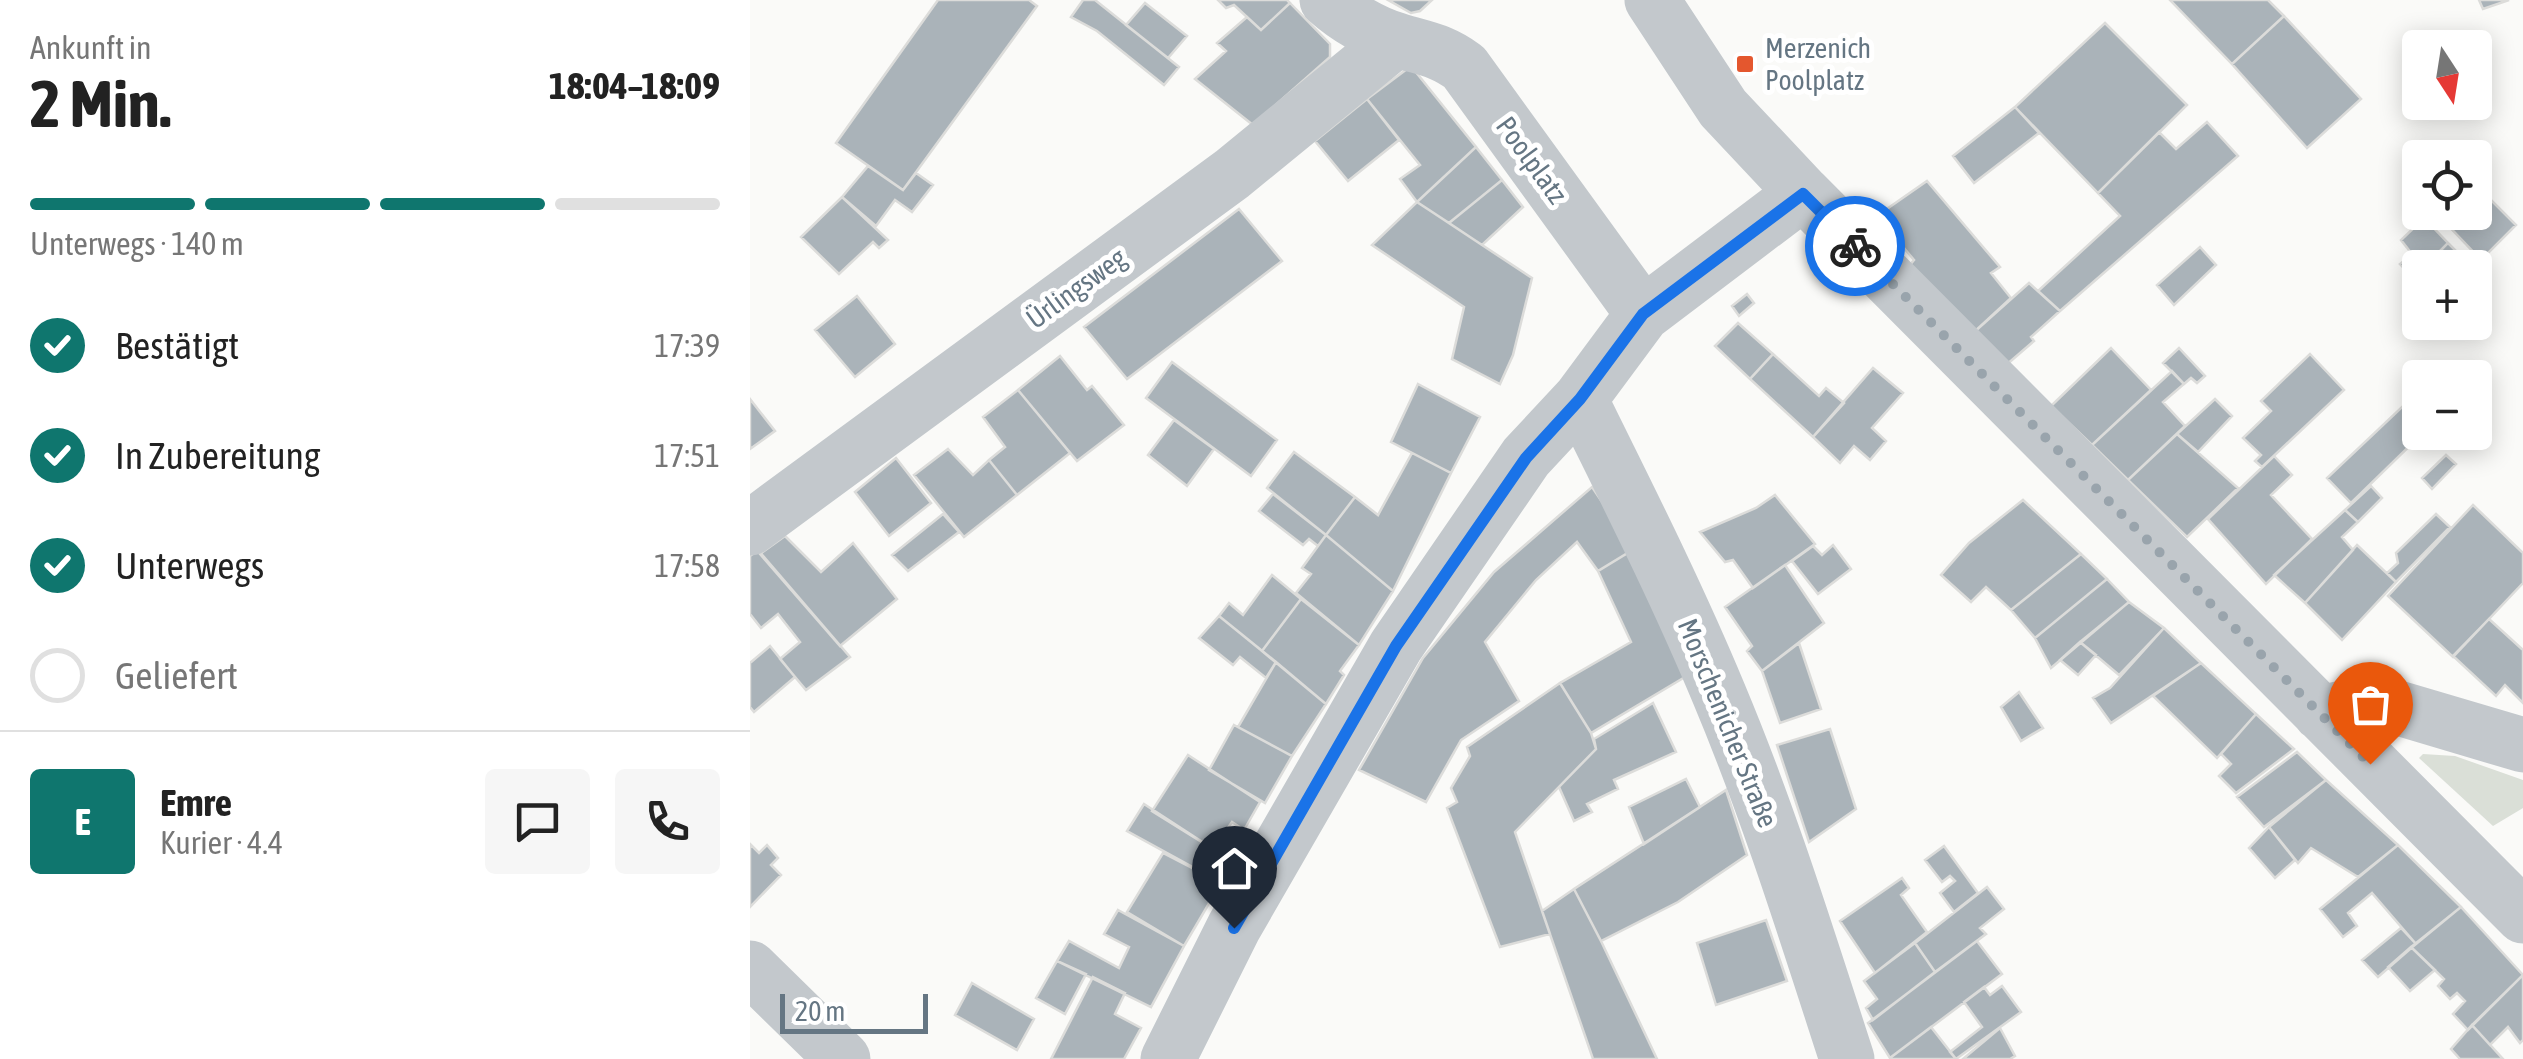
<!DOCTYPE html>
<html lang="de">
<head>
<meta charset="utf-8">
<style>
	:root { --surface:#fff; --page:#f6f6f6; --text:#222; --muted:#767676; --line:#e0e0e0; --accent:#0f766e }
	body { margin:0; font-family:"Asap Condensed",sans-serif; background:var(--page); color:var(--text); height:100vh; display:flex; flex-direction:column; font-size:38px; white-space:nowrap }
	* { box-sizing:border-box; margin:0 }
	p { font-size:32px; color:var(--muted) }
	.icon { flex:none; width:55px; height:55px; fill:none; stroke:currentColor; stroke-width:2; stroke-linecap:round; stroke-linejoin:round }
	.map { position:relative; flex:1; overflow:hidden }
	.sheet { display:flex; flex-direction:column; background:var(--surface); width:750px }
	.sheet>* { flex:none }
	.needle { width:65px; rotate:168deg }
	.fabs { position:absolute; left:1652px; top:30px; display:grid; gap:20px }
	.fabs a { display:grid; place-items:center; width:90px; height:90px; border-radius:10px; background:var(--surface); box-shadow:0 5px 25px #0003; font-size:50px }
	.scale { position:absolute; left:30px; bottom:25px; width:148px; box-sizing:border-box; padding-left:10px; border:5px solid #657683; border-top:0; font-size:28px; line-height:35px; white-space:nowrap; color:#657683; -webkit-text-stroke:8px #fff; paint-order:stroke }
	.pin { position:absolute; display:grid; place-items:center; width:85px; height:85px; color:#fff; margin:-102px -42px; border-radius:50% 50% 50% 0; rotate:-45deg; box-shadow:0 0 10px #0007 }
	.pin .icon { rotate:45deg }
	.courier { position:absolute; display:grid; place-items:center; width:100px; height:100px; margin:-50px; border:8px solid #1a73e8; border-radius:50%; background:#fff; color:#222; box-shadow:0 2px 12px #0007 }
	.overview em { font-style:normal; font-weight:700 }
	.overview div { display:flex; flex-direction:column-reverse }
	.overview { display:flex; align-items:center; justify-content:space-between; height:170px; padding:0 30px }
	h1 { font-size:65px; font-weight:700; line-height:75px }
	.bar { display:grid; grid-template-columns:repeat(4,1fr); gap:15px 10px; align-content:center; height:120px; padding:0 30px }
	.bar i { height:12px; border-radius:8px; background:var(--line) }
	.bar .selected { background:var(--accent) }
	.bar p { grid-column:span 4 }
	.line { display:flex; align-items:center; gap:25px; padding:0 30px; border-top:2px solid var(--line) }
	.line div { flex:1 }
	.round { display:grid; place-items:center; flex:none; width:105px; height:105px; border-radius:10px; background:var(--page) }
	ol { padding:0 30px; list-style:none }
	li { display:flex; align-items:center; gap:30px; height:110px }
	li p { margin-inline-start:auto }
	li .icon { padding:10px; border-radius:50%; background:var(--accent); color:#fff; stroke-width:4 }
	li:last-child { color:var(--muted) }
	li i { width:55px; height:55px; border:5px solid var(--line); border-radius:50% }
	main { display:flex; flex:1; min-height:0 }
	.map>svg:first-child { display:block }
	.green { fill:#dadfd7 }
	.building { fill:#aab3b9; stroke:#dcdcda; stroke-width:2.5 }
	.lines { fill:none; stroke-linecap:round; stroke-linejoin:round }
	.minor { stroke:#c3c8cc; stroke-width:55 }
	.done { stroke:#99a4ac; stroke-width:10; stroke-dasharray:0 18 }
	.route { stroke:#1a73e8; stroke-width:12 }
	.poi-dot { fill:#e4572e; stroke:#fff; stroke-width:4 }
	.labels { text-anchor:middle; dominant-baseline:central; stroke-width:10; stroke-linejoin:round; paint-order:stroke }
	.poi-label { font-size:28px; fill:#657683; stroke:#fff; text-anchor:start }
	.street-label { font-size:28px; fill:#657683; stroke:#fff }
</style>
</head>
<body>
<main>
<section class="sheet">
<div class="overview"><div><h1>2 Min.</h1><p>Ankunft in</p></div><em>18:04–18:09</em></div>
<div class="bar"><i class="selected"></i><i class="selected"></i><i class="selected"></i><i></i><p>Unterwegs · 140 m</p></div>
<ol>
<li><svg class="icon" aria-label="check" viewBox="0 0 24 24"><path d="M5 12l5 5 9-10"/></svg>Bestätigt<p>17:39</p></li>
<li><svg class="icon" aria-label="check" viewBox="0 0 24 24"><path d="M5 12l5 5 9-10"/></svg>In Zubereitung<p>17:51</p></li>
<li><svg class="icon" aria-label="check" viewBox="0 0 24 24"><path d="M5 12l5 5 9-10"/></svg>Unterwegs<p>17:58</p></li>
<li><i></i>Geliefert</li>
</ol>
<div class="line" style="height:180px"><b class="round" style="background:var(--accent);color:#fff">E</b><div><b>Emre</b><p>Kurier · 4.4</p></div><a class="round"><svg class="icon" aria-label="chat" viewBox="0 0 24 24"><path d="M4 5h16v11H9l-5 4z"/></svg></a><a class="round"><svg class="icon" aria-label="phone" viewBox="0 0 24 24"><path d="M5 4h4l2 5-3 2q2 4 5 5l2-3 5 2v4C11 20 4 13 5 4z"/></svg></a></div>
</section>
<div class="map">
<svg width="1773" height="1059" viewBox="0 0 1773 1059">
	<rect width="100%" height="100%" fill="#fafaf8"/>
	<path class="green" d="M1673 754 1705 756 1773 780V808L1743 826 1669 758Z"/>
	<path class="building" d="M188 0H279L287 6 153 190 86 143Z
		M333 0H345L429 67 414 85 347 31 321 17Z
		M468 0H537L540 3 511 30 484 5 476 8Z
		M638 0H682L670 11 661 13Z
		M1420 0H1518L1534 16 1482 64Z
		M1729 0H1759L1733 9Z
		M395 3 437 36 418 58 376 25Z
		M540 3 580 44V57L503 125 445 79 476 51 467 43 497 17 511 30Z
		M1534 16 1611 99 1557 148 1482 64Z
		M1355 23 1437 105 1348 193 1265 107Z
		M661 66 726 147 667 202 650 179 670 165 617 99Z
		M617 99 649 140 598 181 565 141Z
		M1265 107 1289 133 1224 183 1203 156Z
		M1457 122 1488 156 1310 311 1288 291 1370 216 1348 193 1409 132 1426 149Z
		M726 147 752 180 699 223 667 202Z
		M118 166 153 190 166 173 183 185 162 212 145 200 126 226 92 197Z
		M752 180 773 207 732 245 699 223Z
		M1177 181 1250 267 1241 273 1261 298 1222 334 1159 266 1164 260 1149 242 1143 247 1121 220Z
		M1728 187 1766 225 1731 260 1692 219 1699 212H1725Z
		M92 197 138 240 129 248 123 242 89 274 51 237Z
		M667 202 782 278 763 355 750 384 702 359 714 307 622 245Z
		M489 209 532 261 377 379 334 327Z
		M1674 218 1698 243 1663 278 1650 264 1662 254 1651 240Z
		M1698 243 1722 267 1674 268Z
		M1450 247 1466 265 1424 305 1407 285Z
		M1279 283 1310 311 1281 337 1284 341 1255 366 1222 334Z
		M997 294 1004 303 989 316 982 306Z
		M107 296 145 344 105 377 65 330Z
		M988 323 1023 354 1000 379 965 346Z
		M1361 348 1401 390 1342 445 1301 406Z
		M1429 348 1455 376 1447 383 1441 378 1434 384 1413 363Z
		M1023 354 1069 396 1076 388 1094 403 1063 437 1000 379Z
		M1560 354 1594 390 1512 467 1505 461 1511 455 1493 438 1521 411 1511 401Z
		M310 356 337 390 342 386 374 425 327 461 268 390Z
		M422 362 527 440 501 476 396 398Z
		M1123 368 1153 393 1122 428 1136 441 1120 460 1104 446 1090 463 1063 437Z
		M1422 371 1434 384 1413 402 1435 426 1378 480 1342 445Z
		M668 384 730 417 701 473 641 442Z
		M268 390 320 453 267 495 239 460 255 447 233 417Z
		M0 399 25 431 0 449Z
		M1465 399 1482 416 1448 452 1427 434Z
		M1652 407 1670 427V432H1674L1601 503 1577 478Z
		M424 420 464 449 437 486 398 455Z
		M1427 434 1488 488 1437 537 1378 480Z
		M198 449 223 475 239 460 267 495 214 537 164 475Z
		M544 452 605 497 576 535 517 488Z
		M662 453 701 473 643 591 576 535 605 497 628 515Z
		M1696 455 1706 464 1682 489 1672 478Z
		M1524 456 1542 475 1521 495 1562 539 1516 584 1458 519Z
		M146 458 181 503 139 536 105 492Z
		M1621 486 1632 498 1608 522 1595 510Z
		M842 487 884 549 848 571 827 542 786 580 735 642 769 701 711 740 676 802 609 770 673 658 744 572Z
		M523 494 576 535 568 546 559 539 553 545 509 511Z
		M1025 495 1065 544 1003 588 983 560 975 562 950 532 1006 508Z
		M1273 500 1331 554 1261 610 1236 587 1221 602 1191 575 1219 543Z
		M1723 505 1773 553V583L1703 657 1638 596Z
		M1595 510 1608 522 1592 537 1603 550 1555 603 1524 575Z
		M193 514 209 532 158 571 142 555Z
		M1686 514 1700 527 1646 582 1637 573 1648 563 1646 553Z
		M576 535 643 591 609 645 546 593 561 574 552 568Z
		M35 536 71 572 103 543 147 599 90 646 10 554Z
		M1083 545 1101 569 1068 594 1042 561 1063 546 1072 555Z
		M1607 545 1646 582 1592 640 1555 603Z
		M884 549 935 677 841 733 810 683 881 642 848 571Z
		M8 550 100 657 56 690 30 659 50 642 28 614 11 628 0 614V556Z
		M1331 554 1357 579 1285 638 1261 610Z
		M1035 565 1074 623 1012 671 997 651 1002 646 975 607Z
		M522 575 551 599 512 651 469 616 479 603 493 615Z
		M1357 579 1379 602 1301 668 1285 638Z
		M551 599 609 645 590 671 594 675 576 704 512 651Z
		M1379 602 1414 628 1369 675 1330 642Z
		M469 616 526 662 516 678 490 657 483 665 449 638Z
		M1739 619 1773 650V703L1755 685 1746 696 1703 656Z
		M1414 628 1451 663 1361 723 1343 698 1360 688Z
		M1330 642 1346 655 1328 675 1310 660Z
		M1049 643 1071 709 1030 723 1012 671Z
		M20 646 45 677 4 712 0 707V663Z
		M526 662 576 704 542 756 488 727Z
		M1451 663 1506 714 1467 758 1403 696Z
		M810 683 841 733 846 749 765 832 800 934 750 947 697 808 707 802 701 788 720 756 717 747Z
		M1269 692 1293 728 1271 741 1251 707Z
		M903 703 926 752 864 780 868 789 837 804 842 812 824 821 809 787 846 749 844 739Z
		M1506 714 1544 749 1486 793 1469 776 1481 764 1471 754Z
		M484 725 542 756 515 803 459 770Z
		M1080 729 1106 809 1059 842 1027 745Z
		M1547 752 1576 780 1514 827 1487 797Z
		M438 755 510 802 494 830 482 822 463 849 402 811Z
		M936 779 950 807 894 844 879 807Z
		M1576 780 1648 845 1608 877 1561 848 1548 863 1519 827Z
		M976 790 997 855 928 902 851 941 824 889Z
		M394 804 463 849 450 871 377 831Z
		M1519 827 1545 860 1525 878 1499 848Z
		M0 844 9 853 17 845 28 858 21 865 31 875 0 907Z
		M1648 845 1711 907 1666 944 1622 893 1598 913 1607 926 1593 937 1570 909Z
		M1194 846 1228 893 1204 912 1190 893 1205 881 1200 876 1192 882 1175 860Z
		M413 853 471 883 434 946 377 912Z
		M1152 878 1159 888 1151 895 1177 932 1125 973 1090 921Z
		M1237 887 1254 909 1230 928 1236 934 1185 972 1165 943Z
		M824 889 851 941 907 1059H843L792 911Z
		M1711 907 1773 975 1718 1030 1703 1014 1715 1001 1707 993 1700 999 1688 986 1694 979 1661 947Z
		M368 910 434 946 401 1007 307 961 319 941 369 968 379 947 354 934Z
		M1016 920 1037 981 966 1005 947 943Z
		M1651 928 1666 944 1628 977 1612 960Z
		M1227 941 1252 974 1140 1058 1118 1023Z
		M1165 943 1185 972 1123 1020 1116 1008 1127 999 1114 981Z
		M1661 947 1685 970 1660 991 1638 967Z
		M307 961 336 974 315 1014 286 998Z
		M1773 975V1040L1770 1043 1758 1027 1740 1045 1722 1025Z
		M343 977 375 993 365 1014 391 1028 374 1059H301Z
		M222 983 284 1019 267 1050 205 1015Z
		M1252 986 1271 1012 1206 1059 1200 1052 1232 1027 1214 1002 1234 987 1240 995Z
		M1722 1025 1753 1059H1710L1701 1049Z
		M1181 1027 1206 1059H1141L1140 1058Z
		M1250 1028 1265 1056 1260 1059H1213Z"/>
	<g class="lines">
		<path class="minor" d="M577 0C596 17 623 33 647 40 675 49 689 49 714 67L893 314
			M902 0 973 108 1053 193 1773 916
			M830 399C878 496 927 593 969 694 1019 813 1057 936 1097 1059
			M0 528 482 174 646 40
			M1570 713 1612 704 1645 707 1773 745
			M0 968 93 1059
			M418 1059 484 927 646 646 776 457 830 399 893 314 1053 193"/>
	</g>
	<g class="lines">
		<path class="done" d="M1105 246 1620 764"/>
		<path class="route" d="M484 928 646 646 776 458 830 399 893 314 1053 194 1105 246"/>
	</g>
	<rect class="poi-dot" x="985" y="54" width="20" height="20" rx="5"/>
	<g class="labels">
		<g class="poi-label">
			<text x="1015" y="48">Merzenich<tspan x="1015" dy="32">Poolplatz</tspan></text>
		</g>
		<g class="street-label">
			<text transform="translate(782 160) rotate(54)">Poolplatz</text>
			<text transform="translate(326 288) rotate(-36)">Ürlingsweg</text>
			<text transform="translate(978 723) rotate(68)">Morschenicher Straße</text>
		</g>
	</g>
</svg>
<div class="fabs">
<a><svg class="needle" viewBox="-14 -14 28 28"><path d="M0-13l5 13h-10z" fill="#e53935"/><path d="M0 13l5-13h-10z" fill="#767676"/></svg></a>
<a><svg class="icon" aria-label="locate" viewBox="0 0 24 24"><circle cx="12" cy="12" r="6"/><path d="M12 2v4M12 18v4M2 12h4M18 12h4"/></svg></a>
<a>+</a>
<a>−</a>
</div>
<div class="scale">20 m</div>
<div class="pin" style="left:1620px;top:764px;background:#ea580c"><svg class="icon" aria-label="bag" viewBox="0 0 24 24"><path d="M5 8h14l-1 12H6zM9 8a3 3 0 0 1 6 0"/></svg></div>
<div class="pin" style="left:484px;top:928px;background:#1f2937"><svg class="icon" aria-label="home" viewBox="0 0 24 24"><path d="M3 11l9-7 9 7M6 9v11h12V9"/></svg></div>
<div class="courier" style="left:1105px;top:246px"><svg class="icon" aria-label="bike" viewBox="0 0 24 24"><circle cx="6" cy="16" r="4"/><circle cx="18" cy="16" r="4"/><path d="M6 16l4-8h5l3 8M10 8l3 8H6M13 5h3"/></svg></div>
</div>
</main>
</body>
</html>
